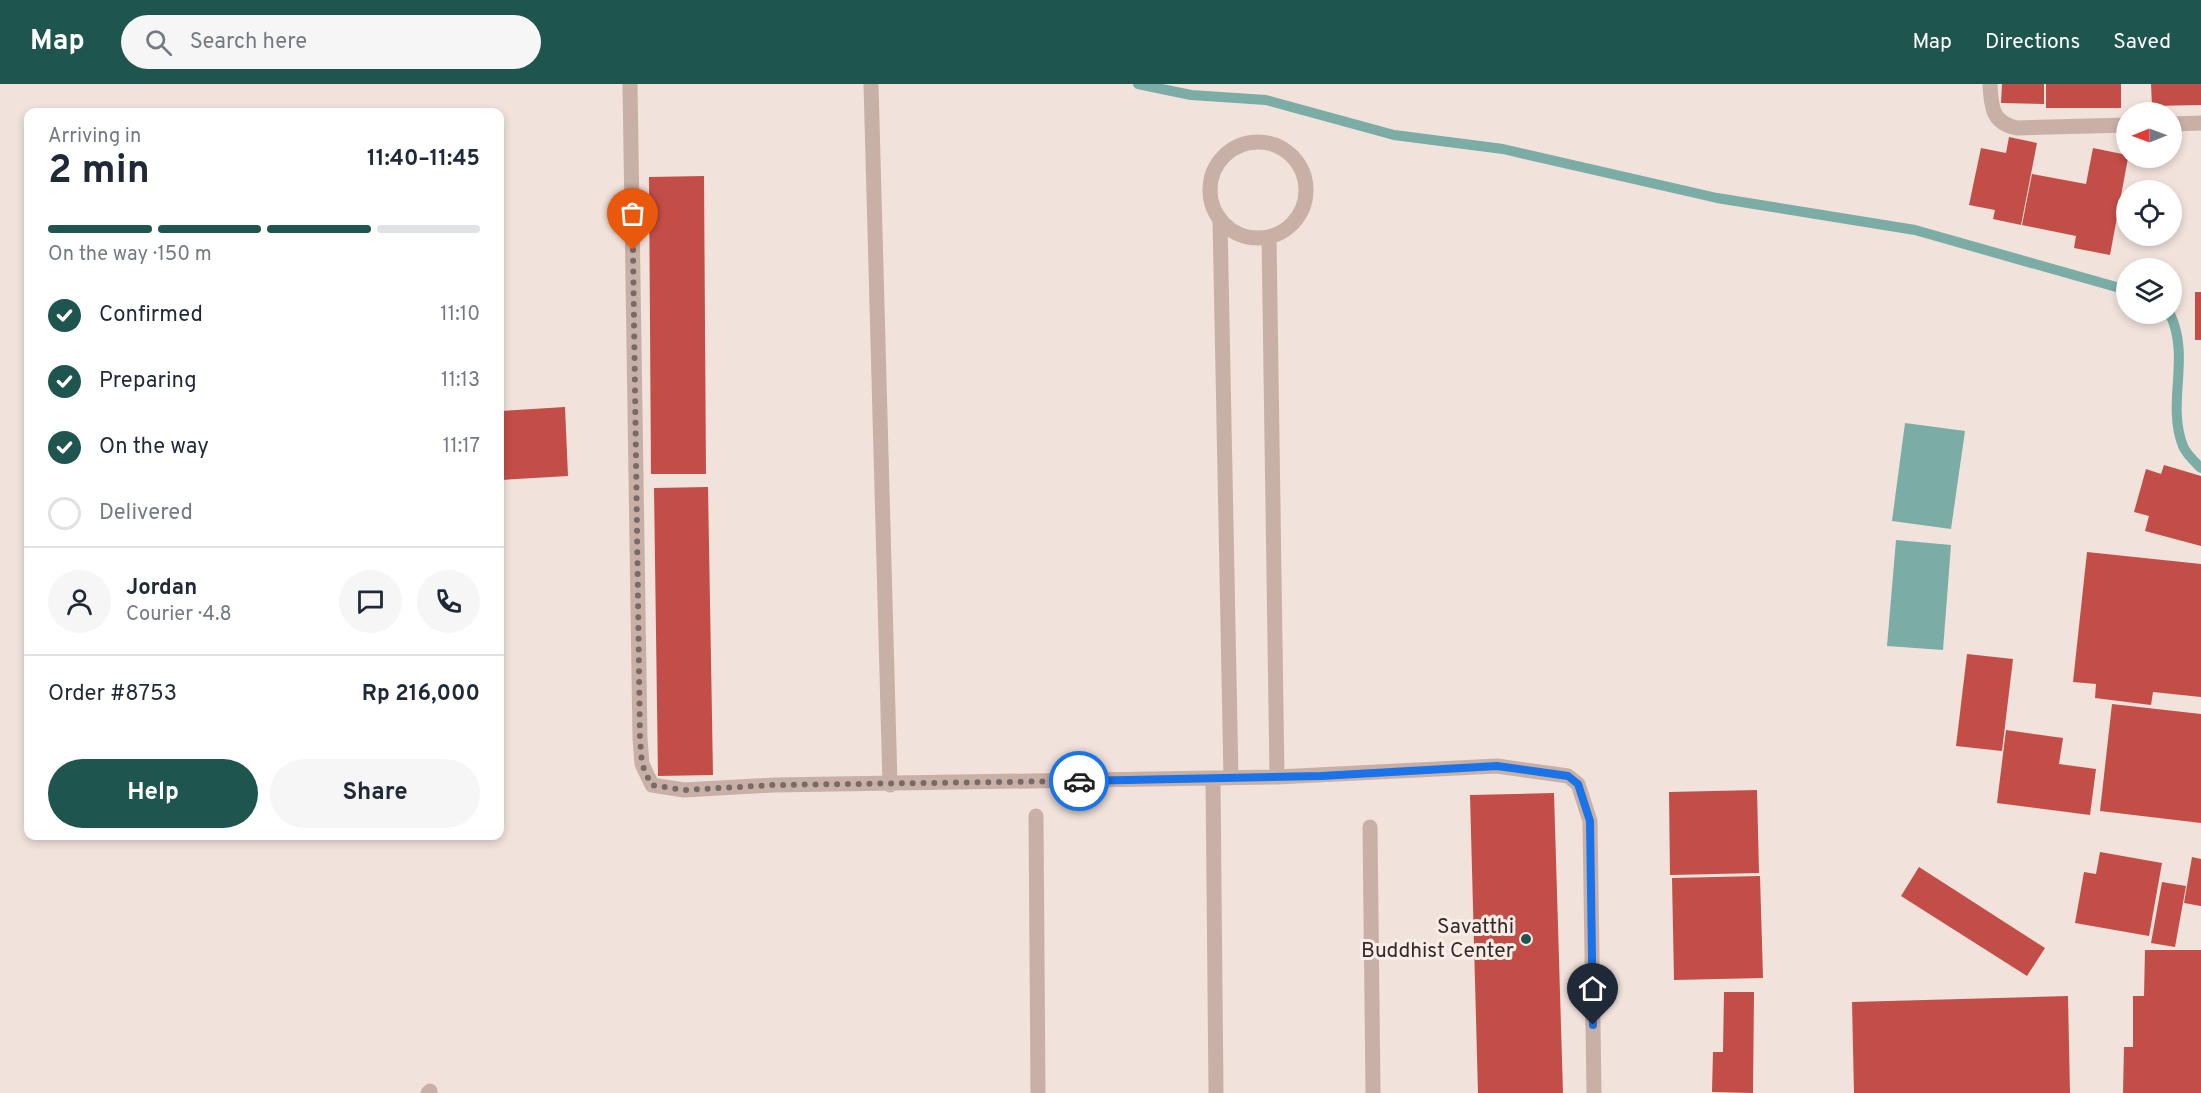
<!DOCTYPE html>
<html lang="en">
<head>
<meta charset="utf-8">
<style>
	:root { --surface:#fff; --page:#f6f6f7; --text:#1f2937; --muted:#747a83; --line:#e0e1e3; --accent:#1e564f }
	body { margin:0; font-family:Overpass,sans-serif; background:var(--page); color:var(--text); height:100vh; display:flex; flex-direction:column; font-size:22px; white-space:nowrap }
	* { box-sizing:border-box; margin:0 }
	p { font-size:20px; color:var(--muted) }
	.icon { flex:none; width:33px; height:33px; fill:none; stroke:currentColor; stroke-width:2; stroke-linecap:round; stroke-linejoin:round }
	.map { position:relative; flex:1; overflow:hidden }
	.drawer { position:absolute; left:24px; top:24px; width:480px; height:732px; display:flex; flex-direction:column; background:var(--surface); border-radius:12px; box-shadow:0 3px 9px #0003 }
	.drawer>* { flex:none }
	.needle { width:39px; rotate:269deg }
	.controls { position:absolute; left:2116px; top:18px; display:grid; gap:12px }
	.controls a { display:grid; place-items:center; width:66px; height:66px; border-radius:50%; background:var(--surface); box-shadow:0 3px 9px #0003; font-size:30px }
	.pin { position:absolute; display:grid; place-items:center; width:51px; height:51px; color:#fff; margin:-62px -26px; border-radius:50% 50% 50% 0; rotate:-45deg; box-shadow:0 0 6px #0007 }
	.pin .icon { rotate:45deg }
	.courier { position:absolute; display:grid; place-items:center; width:60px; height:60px; margin:-30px; border:4px solid #1a73e8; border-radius:50%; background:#fff; color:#222; box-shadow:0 2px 8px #0007 }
	.head em { font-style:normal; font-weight:700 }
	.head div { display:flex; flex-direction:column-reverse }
	.head { display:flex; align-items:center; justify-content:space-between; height:102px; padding:0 24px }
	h1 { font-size:39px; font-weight:700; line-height:45px }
	.bar { display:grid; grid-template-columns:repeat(4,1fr); gap:9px 6px; align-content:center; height:72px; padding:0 24px }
	.bar i { height:8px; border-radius:4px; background:var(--line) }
	.bar .current { background:var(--accent) }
	.bar p { grid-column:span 4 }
	.line { display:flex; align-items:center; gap:15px; padding:0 24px; border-top:2px solid var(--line) }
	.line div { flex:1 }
	.round { display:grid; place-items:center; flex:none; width:63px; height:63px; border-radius:32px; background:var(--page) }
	ol { padding:0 24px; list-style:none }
	li { display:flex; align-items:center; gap:18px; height:66px }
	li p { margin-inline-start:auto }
	li .icon { padding:6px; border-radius:50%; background:var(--accent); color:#fff; stroke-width:4 }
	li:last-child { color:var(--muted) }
	li i { width:33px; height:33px; border:3px solid var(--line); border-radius:50% }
	.primary-button { display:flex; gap:12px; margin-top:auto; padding:12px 24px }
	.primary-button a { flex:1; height:69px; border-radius:36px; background:var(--accent); color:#fff; font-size:24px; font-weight:700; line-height:69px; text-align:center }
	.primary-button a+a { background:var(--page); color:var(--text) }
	header { display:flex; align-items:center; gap:36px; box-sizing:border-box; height:84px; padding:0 30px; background:var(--accent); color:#fff }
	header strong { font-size:28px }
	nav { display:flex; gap:33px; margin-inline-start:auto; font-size:21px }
	.search { width:420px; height:54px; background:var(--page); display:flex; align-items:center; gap:15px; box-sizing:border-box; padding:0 21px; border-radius:33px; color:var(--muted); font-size:22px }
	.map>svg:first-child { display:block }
	.water { fill:#7bada6 }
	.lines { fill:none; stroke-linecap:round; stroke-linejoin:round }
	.stream { stroke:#7bada6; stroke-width:10 }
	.building { fill:#c34e47 }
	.minor { stroke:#c9b0a7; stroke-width:15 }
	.done { stroke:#776a67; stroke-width:6; stroke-dasharray:0 10.8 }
	.route { stroke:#1a73e8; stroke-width:8 }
	.poi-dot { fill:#1e564f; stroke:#f9ede7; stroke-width:2 }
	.labels { text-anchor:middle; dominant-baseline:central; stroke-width:6; stroke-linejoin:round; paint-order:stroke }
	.poi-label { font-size:21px; fill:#352928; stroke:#f9ede7; text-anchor:end }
</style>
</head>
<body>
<header>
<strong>Map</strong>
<div class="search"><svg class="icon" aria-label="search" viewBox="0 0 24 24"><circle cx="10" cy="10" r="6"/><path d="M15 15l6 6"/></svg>Search here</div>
<nav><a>Map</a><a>Directions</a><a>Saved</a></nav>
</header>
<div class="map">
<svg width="2201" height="1009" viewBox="0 0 2201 1009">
	<rect width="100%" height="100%" fill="#f1e2db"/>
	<path class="water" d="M1905 339 1965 347 1951 445 1892 437Z
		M1896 456 1951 461 1943 566 1887 562Z"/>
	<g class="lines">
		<path class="stream" d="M1138 0 1191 11 1266 16 1394 51 1503 65 1717 114 1915 146 2127 206
			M2170 230C2191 274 2166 319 2183 362 2186 370 2195 378 2201 384"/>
	</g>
	<path class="building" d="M2002 0H2044V20L2001 19Z
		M2046 0H2121V24H2046Z
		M2151 0H2201V21L2152 22Z
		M2009 53 2037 59 2021 141 1993 135 1995 126 1969 121 1981 64 2006 69Z
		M2093 64 2127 71 2128 74 2110 171 2074 164 2076 152 2022 141 2032 90 2086 100Z
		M704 92 706 390H651L649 93Z
		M2195 208H2201V256H2195Z
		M565 323 568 392 500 396V327Z
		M2164 381 2201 392V462L2145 447 2149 432 2134 428 2146 385 2161 390Z
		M708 403 713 691 658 692 654 404Z
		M2087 468 2201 480V613L2153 608 2151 621 2095 614 2096 600 2073 598Z
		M1967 570 2013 575 2002 667 1956 662Z
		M2112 620 2201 630V739L2100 727Z
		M2006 646 2063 654 2059 680 2096 685 2090 731 1997 719Z
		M1757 706 1759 789 1670 791 1669 708Z
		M1554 709 1563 1009H1478L1470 711Z
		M2100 768 2162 779 2149 852 2075 839 2084 788 2096 790Z
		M2192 773 2201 775V822L2184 819Z
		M1919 783 2045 864 2027 892 1901 812Z
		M1760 792 1763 894 1674 896 1672 794Z
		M2162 798 2186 802 2175 863 2151 859Z
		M2145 866H2201V1009H2123L2124 963H2133V912H2144Z
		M1724 908H1754L1753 1009 1712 1008 1713 968H1723Z
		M2068 912 2070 1009H1854L1852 918Z"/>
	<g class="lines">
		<path class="minor" d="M630 0 640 655 642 680 652 701 684 706 774 701 1277 693 1497 682 1568 692 1578 700 1590 737 1594 1009
			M871 0 890 701
			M1990 0C1991 23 1992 39 2017 44L2127 41
			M2172 40 2201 39
			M1210 106a48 48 0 1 1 96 0a48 48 0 1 1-96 0Z
			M1220 136 1231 694
			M1269 153 1277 693
			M1213 694 1216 1009
			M1036 732 1038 1009
			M1370 743 1373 1009
			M428 1009 430 1007"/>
	</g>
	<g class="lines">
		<path class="done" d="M633 166 640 655 642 680 651 701 684 706 774 701 1079 697"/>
		<path class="route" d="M1079 697 1321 692 1497 682 1568 692 1578 700 1590 737 1593 941"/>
	</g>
	<circle class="poi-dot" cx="1526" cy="855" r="6"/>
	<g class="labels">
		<g class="poi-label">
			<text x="1514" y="843">Savatthi<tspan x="1514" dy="24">Buddhist Center</tspan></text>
		</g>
	</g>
</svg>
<div class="controls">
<a><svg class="needle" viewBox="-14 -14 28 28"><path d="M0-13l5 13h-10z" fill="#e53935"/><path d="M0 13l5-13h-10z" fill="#747a83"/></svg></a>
<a><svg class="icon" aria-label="locate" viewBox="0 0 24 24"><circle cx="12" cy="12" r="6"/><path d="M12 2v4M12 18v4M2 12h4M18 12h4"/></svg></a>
<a><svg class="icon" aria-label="layers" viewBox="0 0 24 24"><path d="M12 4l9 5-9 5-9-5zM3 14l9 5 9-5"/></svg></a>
</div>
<div class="pin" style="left:633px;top:166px;background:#ea580c"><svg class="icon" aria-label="bag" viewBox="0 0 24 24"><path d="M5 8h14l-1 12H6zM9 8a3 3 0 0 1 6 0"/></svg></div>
<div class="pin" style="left:1593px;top:941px;background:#1f2937"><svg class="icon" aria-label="home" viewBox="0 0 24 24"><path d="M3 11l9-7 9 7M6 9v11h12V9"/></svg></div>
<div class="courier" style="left:1079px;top:697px"><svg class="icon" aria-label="car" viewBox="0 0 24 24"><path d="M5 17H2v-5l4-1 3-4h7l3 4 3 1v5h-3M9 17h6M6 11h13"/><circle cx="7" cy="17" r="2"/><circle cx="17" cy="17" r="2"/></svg></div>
<section class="drawer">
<div class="head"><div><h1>2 min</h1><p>Arriving in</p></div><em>11:40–11:45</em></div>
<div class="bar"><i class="current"></i><i class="current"></i><i class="current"></i><i></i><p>On the way · 150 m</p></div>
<ol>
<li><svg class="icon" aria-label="check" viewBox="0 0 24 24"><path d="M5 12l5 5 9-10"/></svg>Confirmed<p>11:10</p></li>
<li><svg class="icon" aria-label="check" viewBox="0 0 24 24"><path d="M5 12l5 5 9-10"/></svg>Preparing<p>11:13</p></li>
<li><svg class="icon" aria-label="check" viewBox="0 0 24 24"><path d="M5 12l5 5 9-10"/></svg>On the way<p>11:17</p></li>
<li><i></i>Delivered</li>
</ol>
<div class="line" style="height:108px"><a class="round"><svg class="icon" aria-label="person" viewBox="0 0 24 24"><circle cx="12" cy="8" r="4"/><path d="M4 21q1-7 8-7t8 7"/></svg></a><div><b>Jordan</b><p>Courier · 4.8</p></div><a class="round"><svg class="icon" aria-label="chat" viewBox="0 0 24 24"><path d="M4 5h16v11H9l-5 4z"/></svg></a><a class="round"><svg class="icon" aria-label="phone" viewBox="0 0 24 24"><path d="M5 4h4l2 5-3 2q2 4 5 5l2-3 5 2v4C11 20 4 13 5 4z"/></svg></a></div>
<div class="line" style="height:78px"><div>Order #8753</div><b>Rp 216,000</b></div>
<div class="primary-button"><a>Help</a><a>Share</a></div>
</section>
</div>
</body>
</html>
